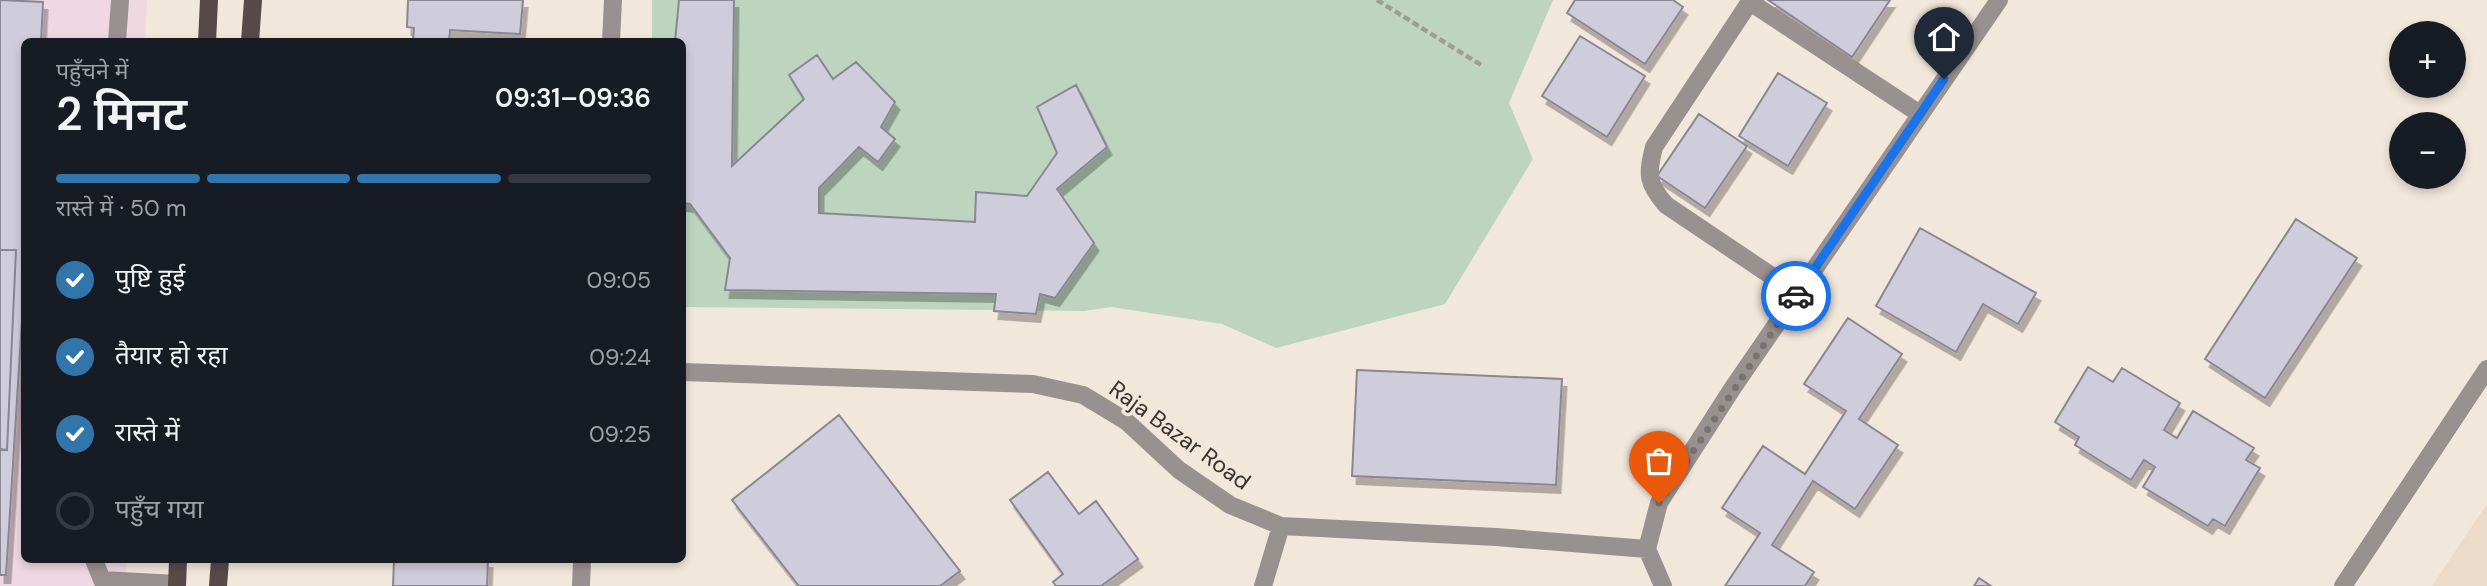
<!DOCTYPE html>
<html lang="hi">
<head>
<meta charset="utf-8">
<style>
	:root { --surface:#171b24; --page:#242831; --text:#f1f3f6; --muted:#9ea1a6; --line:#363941; --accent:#3175aa }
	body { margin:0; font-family:"DM Sans","Noto Sans Devanagari",sans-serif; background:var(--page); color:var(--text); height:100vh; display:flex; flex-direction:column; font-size:26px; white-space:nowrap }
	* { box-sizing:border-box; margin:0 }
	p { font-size:23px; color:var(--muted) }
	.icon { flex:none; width:38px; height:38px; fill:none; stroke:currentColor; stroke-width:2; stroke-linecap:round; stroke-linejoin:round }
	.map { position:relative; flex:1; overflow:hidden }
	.drawer { position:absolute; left:21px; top:38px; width:665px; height:525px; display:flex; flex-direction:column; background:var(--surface); border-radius:10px; box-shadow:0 4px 10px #0003 }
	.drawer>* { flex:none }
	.buttons { position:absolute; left:2389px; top:21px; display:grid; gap:14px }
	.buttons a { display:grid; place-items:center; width:77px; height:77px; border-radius:50%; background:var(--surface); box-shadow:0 4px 10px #0003; font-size:35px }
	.pin { position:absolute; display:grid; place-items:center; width:60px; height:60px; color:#fff; margin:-72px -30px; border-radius:50% 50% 50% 0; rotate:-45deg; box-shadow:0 0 7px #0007 }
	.pin .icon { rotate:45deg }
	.courier { position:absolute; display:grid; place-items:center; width:70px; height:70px; margin:-35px; border:5px solid #1a73e8; border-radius:50%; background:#fff; color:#222; box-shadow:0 2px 9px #0007 }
	.overview em { font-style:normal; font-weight:600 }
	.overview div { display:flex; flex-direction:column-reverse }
	.overview { display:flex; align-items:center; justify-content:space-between; height:119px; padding:0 35px }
	h1 { font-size:46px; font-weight:600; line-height:52px }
	.bar { display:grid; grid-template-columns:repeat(4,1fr); gap:10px 7px; align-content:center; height:84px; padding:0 35px }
	.bar i { height:9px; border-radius:5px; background:var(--line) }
	.bar .on { background:var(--accent) }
	.bar p { grid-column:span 4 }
	ol { padding:0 35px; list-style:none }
	li { display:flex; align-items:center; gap:21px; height:77px }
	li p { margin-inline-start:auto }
	li .icon { padding:7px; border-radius:50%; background:var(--accent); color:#fff; stroke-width:4 }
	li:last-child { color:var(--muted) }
	li i { width:38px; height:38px; border:4px solid var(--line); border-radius:50% }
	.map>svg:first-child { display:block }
	.commercial { fill:#f0d8e2 }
	.built { fill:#ebdbc9 }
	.green { fill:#bdd5bf }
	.building { fill:#cfcddc; stroke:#8a8795; stroke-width:2; filter:url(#shadow) }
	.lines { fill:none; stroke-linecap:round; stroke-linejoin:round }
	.path { stroke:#a49b93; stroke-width:4.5; stroke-dasharray:7 3.5; stroke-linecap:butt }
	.minor { stroke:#999190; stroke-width:18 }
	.major { stroke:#574a49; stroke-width:18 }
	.done { stroke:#7a736c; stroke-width:7; stroke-dasharray:0 12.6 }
	.route { stroke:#1a73e8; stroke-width:9 }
	.labels { text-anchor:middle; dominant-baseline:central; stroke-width:7; stroke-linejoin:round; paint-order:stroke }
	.street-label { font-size:23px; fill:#393430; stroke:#f2e7db }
</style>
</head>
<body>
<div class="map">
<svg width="2487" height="586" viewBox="0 0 2487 586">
	<defs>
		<filter id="shadow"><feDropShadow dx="4.5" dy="8" stdDeviation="0" flood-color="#0004"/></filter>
	</defs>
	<rect width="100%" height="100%" fill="#f2e7db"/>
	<path class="commercial" d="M0 0H147L145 42H24V560H126L125 586H0Z"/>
	<path class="built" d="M2487 504V586H2432Z"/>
	<path class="green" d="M652 0H1553L1509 103 1533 159 1445 304 1276 348 1222 324 1111 307 1084 311 683 307 682 42H652Z"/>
	<path class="building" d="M0 0 43 2 41 42H24V288L6 575H0Z
		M408 0H523L520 34 450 30 449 42H402V40H413L414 28 407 27Z
		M679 0H734L732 166 804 99 789 75 817 55 833 79 856 62 895 102 881 127 895 139 878 162 859 147 819 188V213L975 222 976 192 1027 196 1057 153 1037 107 1076 85 1107 147 1057 189 1094 243 1055 298 1040 294 1036 314 994 311 996 294 725 290 730 258 690 204 682 203V42H675Z
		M1575 0H1673L1683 7 1645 64 1567 13Z
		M1768 0H1890L1852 57Z
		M1580 36 1645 76 1607 137 1542 96Z
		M1778 73 1827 103 1788 166 1739 136Z
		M1699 114 1747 146 1705 208 1657 176Z
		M2296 219 2357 258 2265 398 2205 359Z
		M1920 228 2036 293 2018 324 1983 304 1956 352 1876 306Z
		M0 250H16L7 450 0 449Z
		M1848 318 1902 354 1859 419 1898 445 1855 509 1813 481 1772 545 1814 572 1805 586H1725L1760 533 1722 508 1763 446 1805 474 1846 411 1804 384Z
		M2088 367 2113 382 2122 368 2180 403 2164 430 2177 438 2193 411 2254 448 2246 460 2260 468 2225 526 2213 519 2208 526 2143 487 2155 467 2144 460 2131 480 2075 445 2079 437 2055 422Z
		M1357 370 1562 379 1556 485 1352 476Z
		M839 415 960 571 940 586H799L732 500Z
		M1048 472 1079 514 1096 501 1138 559 1101 586H1056L1053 582 1063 574 1010 500Z
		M394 560H488L487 586H393Z
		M1979 578 1991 586H1974Z"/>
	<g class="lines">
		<path class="path" d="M1377 0 1481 65"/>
		<path class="minor" d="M1751 0 1654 147C1647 175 1647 183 1666 205L1797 293
			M1750 2 1920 114
			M117 42 120 0
			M611 42 613 0
			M682 372 1033 384 1083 395 1126 421 1179 470 1230 505 1281 526 1496 537 1647 549
			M94 560 102 580 177 584
			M581 586 582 560
			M1263 586 1281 526
			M1663 586 1647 549 1659 503 1732 389 1999 0
			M2343 586 2487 369"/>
		<path class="major" d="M207 42 209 0
			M250 42 253 0
			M177 586 178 560
			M218 586 220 560"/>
	</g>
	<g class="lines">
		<path class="done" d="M1659 503 1796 296"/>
		<path class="route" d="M1796 296 1944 79"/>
	</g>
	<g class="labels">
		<g class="street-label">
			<text transform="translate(1180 435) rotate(36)">Raja Bazar Road</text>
		</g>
	</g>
</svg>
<div class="buttons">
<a>+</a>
<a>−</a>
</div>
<div class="pin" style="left:1659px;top:503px;background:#ea580c"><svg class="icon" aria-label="bag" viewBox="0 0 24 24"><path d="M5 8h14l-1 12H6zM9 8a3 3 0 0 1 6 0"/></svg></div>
<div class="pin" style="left:1944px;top:79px;background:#1f2937"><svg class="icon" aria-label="home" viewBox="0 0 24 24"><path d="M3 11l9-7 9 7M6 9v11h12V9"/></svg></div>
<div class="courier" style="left:1796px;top:296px"><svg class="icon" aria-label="car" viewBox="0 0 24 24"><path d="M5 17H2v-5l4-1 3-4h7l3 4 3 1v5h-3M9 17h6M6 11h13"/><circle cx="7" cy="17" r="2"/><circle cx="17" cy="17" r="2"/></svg></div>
<section class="drawer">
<div class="overview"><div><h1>2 मिनट</h1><p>पहुँचने में</p></div><em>09:31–09:36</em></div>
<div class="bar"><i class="on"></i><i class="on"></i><i class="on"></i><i></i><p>रास्ते में · 50 m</p></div>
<ol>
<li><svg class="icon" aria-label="check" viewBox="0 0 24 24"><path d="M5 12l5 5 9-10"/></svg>पुष्टि हुई<p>09:05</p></li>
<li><svg class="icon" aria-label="check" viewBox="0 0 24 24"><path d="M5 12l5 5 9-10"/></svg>तैयार हो रहा<p>09:24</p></li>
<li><svg class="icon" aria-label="check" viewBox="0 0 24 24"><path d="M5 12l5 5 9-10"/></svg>रास्ते में<p>09:25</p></li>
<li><i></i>पहुँच गया</li>
</ol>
</section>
</div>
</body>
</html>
